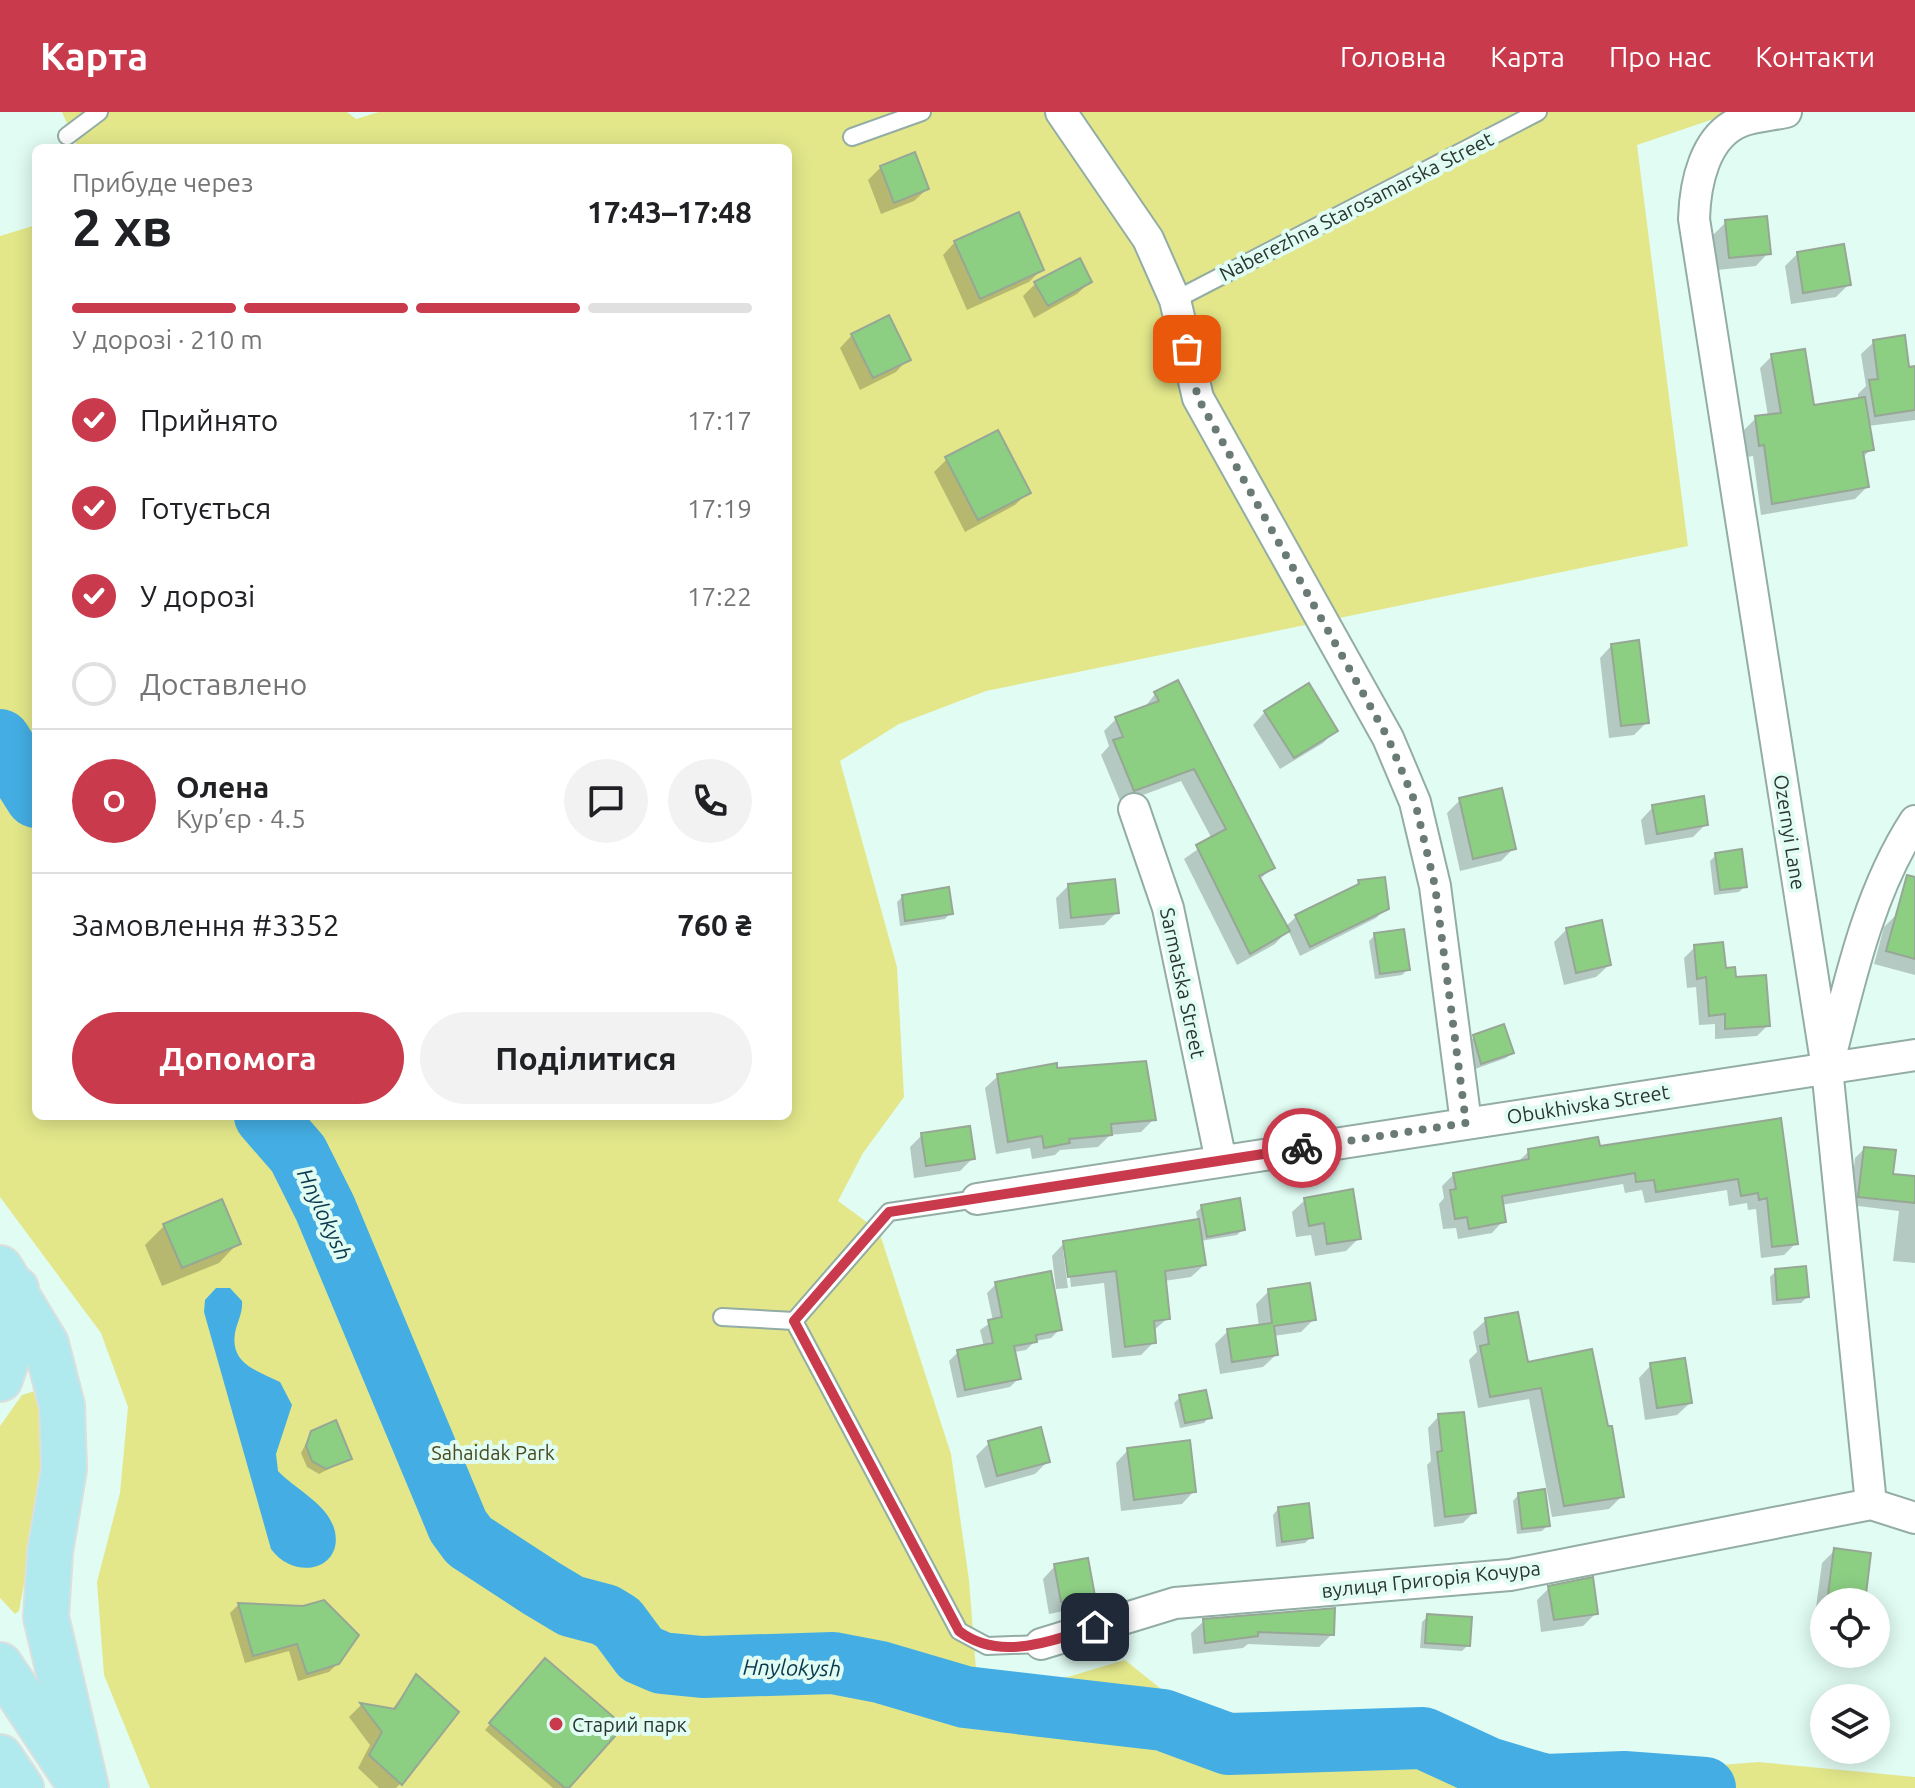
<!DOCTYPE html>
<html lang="uk">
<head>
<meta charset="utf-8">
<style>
	:root { --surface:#fff; --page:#f2f2f2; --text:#202124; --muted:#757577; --line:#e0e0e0; --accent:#ca3a4d }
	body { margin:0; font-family:Ubuntu,sans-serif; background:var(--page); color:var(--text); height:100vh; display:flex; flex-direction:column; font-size:30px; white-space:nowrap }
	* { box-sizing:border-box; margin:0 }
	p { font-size:26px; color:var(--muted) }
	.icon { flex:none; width:44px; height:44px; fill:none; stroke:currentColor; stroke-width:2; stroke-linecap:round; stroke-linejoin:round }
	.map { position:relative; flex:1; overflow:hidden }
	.details { position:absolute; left:32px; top:32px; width:760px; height:976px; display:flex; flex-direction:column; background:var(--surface); border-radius:12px; box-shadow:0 4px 20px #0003 }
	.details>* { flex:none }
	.buttons { position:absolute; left:1810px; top:1476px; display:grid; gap:16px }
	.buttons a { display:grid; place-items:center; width:80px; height:80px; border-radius:50%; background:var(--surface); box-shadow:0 4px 20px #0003; font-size:40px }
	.pin { position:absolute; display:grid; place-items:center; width:68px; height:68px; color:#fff; margin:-34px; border-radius:16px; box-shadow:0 4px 12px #0006 }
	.courier { position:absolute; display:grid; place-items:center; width:80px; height:80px; margin:-40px; border:6px solid #ca3a4d; border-radius:50%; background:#fff; color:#222; box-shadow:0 2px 10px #0007 }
	.overview em { font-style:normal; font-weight:700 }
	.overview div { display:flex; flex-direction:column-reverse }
	.overview { display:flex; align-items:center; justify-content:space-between; height:136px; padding:0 40px }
	h1 { font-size:52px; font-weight:700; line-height:60px }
	.bar { display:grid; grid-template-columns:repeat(4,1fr); gap:12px 8px; align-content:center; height:96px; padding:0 40px }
	.bar i { height:10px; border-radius:6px; background:var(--line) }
	.bar .on { background:var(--accent) }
	.bar p { grid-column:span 4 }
	.line { display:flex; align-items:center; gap:20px; padding:0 40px; border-top:2px solid var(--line) }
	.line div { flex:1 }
	.round { display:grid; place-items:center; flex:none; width:84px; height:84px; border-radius:42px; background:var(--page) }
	ol { padding:0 40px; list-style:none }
	li { display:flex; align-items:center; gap:24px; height:88px }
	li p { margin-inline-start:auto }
	li .icon { padding:8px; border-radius:50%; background:var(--accent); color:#fff; stroke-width:4 }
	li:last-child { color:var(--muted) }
	li i { width:44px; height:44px; border:4px solid var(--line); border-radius:50% }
	.action { display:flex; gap:16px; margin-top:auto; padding:16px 40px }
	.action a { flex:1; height:92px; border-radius:48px; background:var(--accent); color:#fff; font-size:32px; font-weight:700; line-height:92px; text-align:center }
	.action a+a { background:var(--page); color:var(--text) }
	header { display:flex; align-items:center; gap:48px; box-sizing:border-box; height:112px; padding:0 40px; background:var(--accent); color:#fff }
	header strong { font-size:38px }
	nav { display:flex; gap:44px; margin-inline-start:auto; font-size:28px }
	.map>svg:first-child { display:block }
	.green { fill:#e3e78a }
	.water { fill:#44aee4 }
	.shadow { fill:#0003 }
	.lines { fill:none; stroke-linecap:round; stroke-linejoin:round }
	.river { stroke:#44aee4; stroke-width:62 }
	.building { fill:#8ccf83; stroke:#97a795; stroke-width:2 }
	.service-casing { stroke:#93ada4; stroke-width:20 }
	.minor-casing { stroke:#93ada4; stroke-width:34 }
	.primary-casing { stroke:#dddfde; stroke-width:48 }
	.service { stroke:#fff; stroke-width:16 }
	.minor { stroke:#fff; stroke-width:30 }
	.primary { stroke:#b0e9ee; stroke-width:44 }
	.done { stroke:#6a7b76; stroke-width:8; stroke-dasharray:0 14.4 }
	.route { stroke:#ca3a4d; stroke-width:10 }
	.poi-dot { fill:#ca3a4d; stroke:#e1fcf3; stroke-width:3 }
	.labels { text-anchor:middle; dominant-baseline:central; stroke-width:8; stroke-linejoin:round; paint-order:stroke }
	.street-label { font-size:20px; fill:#2a3532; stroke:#e1fcf3 }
	.park-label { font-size:20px; fill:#494a21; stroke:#e1fcf3 }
	.poi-label { font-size:20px; fill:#2a3532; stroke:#e1fcf3; text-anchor:start }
	.water-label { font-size:22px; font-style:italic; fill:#0a384f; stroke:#e1fcf3 }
</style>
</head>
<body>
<header>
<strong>Карта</strong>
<nav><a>Головна</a><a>Карта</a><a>Про нас</a><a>Контакти</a></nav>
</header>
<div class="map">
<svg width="1915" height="1676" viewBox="0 0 1915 1676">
	<rect width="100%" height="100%" fill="#e1fcf3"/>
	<path class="green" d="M62 0H347L356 7 379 0H1734L1637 33 1688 434 986 579 899 612 840 649 897 855 904 985 863 1041 838 1089 879 1119 951 1342 969 1468 977 1570 1027 1577 1125 1548 1176 1589 1276 1631 1416 1638 1518 1660 1574 1665 1758 1650 1915 1665V1676H150L104 1563 97 1470 120 1381 128 1295 101 1221 0 1085V124L36 113V1004H788V36H78Z
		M38 1278 50 1332 19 1499 15 1502 0 1486V1314L22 1283Z"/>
	<path class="water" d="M216 1176H230L242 1189C243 1201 237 1210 235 1221 230 1253 259 1259 280 1270L292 1293 276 1342 278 1359C295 1377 326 1391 334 1416 346 1456 296 1471 271 1437L204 1200 205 1188Z"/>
	<path class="shadow" d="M881 55 927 77 914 89 881 102 868 68Z
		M1726 110 1768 141 1756 154 1717 158 1713 123Z
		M955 130 1042 157 1029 170 967 198 943 143Z
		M1798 141 1849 172 1836 185 1791 192 1785 154Z
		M1090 170 1077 182 1034 206 1023 184 1036 171Z
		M852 223 908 247 896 260 860 278 840 236Z
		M1874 230 1907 257 1915 272V308L1868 314 1871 337 1862 346 1867 375 1855 387 1761 403 1753 344 1747 345 1744 318 1756 306 1768 304 1760 256 1772 244 1812 296 1858 288V282L1866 274 1861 242Z
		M947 347 1028 380 1015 393 965 420 934 360Z
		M1612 533 1647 610 1634 623 1609 626 1600 546Z
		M1156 581 1273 755 1259 768 1285 815 1296 805 1351 778 1359 770 1386 796 1376 806 1300 844 1288 818 1275 832 1237 853 1184 747 1212 727 1181 669 1121 691 1101 643 1109 634 1104 619 1116 607 1144 596Z
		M1265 600 1336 618 1323 631 1280 657 1253 613Z
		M1460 688 1514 736 1501 749 1460 759 1447 701Z
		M1653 695 1706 712 1693 725 1645 733 1641 708Z
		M1716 743 1745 774 1739 780 1714 783 1710 749Z
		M1069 773 1117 800 1104 813 1059 817 1056 786Z
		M1915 773V863L1874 852 1884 815 1897 802Z
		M903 784 950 801 945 807 900 814 897 790Z
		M1567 817 1609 853 1596 865 1564 873 1554 830Z
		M1375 823 1408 857 1402 863 1375 867 1369 829Z
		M1695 835 1734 867 1768 913 1757 924 1715 927V912L1699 913 1696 875 1687 876 1684 846Z
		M1474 925 1512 941 1506 946 1475 957 1468 931Z
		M1056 959 1154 1007 1141 1020 1110 1023 1098 1035 1060 1038 1055 1043 1032 1047 1030 1036 996 1042 985 976 998 964Z
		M1780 1008 1796 1131 1784 1143 1761 1146 1756 1097 1748 1098 1747 1091 1729 1094 1727 1078 1645 1091 1642 1078 1625 1081 1623 1072 1501 1093 1503 1109 1492 1121 1458 1127 1456 1116 1443 1117 1439 1092 1444 1086 1442 1074 1454 1062 1517 1051 1529 1039 1598 1036Z
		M922 1023 973 1046 960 1059 914 1066 910 1035Z
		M1864 1037 1891 1064 1915 1066V1151L1893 1149 1899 1099 1850 1093 1855 1046Z
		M1305 1088 1359 1126 1346 1139 1315 1144 1311 1123 1296 1125 1292 1100Z
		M1202 1095 1243 1117 1237 1123 1200 1129 1204 1153 1191 1165 1164 1169 1168 1206 1153 1219 1154 1230 1141 1243 1112 1246 1104 1171 1071 1175 1067 1138H1063L1068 1176 1056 1177 1052 1144 1064 1131 1198 1110 1196 1100Z
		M164 1114 238 1131 219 1151 162 1174 145 1133Z
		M1776 1159 1807 1185 1801 1191 1772 1193 1770 1165Z
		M996 1172 1060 1217 1051 1226 1035 1229 1026 1238 1014 1240 1019 1266 1010 1275 957 1286 949 1249 958 1240 984 1235 980 1218 993 1209 987 1181Z
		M1269 1179 1314 1207 1301 1220 1273 1224 1276 1243 1263 1255 1220 1262 1215 1232 1228 1219 1259 1215 1256 1192Z
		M1486 1208 1526 1253 1622 1384 1609 1397 1552 1405 1529 1287 1478 1296 1469 1248 1477 1240 1473 1220Z
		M1651 1253 1690 1291 1677 1303 1645 1308 1639 1266Z
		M1180 1285 1209 1305 1204 1311 1180 1316 1174 1291Z
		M1439 1304 1474 1400 1463 1411 1434 1415 1427 1353 1431 1349 1428 1316Z
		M312 1320 350 1346 319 1362 307 1355 301 1341Z
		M989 1331 1048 1349 1035 1362 985 1376 976 1344Z
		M1128 1338 1194 1379 1182 1392 1121 1399 1116 1351Z
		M1518 1383 1548 1413 1542 1419 1517 1422 1513 1389Z
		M1278 1397 1311 1425 1305 1431 1276 1435 1273 1403Z
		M1834 1439 1863 1490H1824V1512L1814 1510 1822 1451Z
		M1055 1454 1093 1483 1080 1496 1049 1502 1043 1467Z
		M1549 1476 1596 1501 1583 1514 1541 1520 1537 1488Z
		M238 1493 313 1495 338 1551 329 1560 298 1569 289 1539 245 1551 230 1501Z
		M1428 1504 1468 1533 1462 1539 1420 1536 1422 1510Z
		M1204 1509 1332 1522 1319 1535 1248 1532 1243 1536 1193 1542 1191 1521Z
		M539 1554 567 1676H553L485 1618Z
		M416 1565 401 1671 396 1676H379L358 1656 370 1633 349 1605 361 1593 391 1599Z"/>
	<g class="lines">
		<path class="river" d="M0 628 36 685
			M265 1004 298 1042 325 1096 458 1414 469 1429 541 1476 571 1494 605 1503 618 1511 641 1542 662 1551 702 1555 833 1551 880 1560 965 1585 1163 1608 1228 1632 1423 1626 1488 1656 1545 1673 1624 1670 1705 1676"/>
	</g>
	<path class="building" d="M915 40 929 77 894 91 880 54Z
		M1019 100 1044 158 980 187 954 129Z
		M1767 104 1771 142 1729 146 1725 108Z
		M1844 132 1851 173 1803 181 1797 140Z
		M1080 146 1092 170 1048 194 1034 170Z
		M889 203 911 248 873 266 851 222Z
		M1905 223 1909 255 1915 254V298L1875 304 1869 268 1878 267 1873 228Z
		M1805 237 1814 293 1865 285 1874 338 1863 340 1869 375 1772 392 1764 333 1759 334 1755 304 1781 301 1771 242Z
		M998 318 1031 381 978 408 945 345Z
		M1639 528 1649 611 1621 614 1611 532Z
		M1178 568 1275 756 1259 764 1290 819 1250 842 1196 733 1226 717 1194 657 1134 679 1113 628 1123 625 1115 605 1159 589 1154 580Z
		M1309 571 1338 619 1294 646 1264 599Z
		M1502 676 1516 737 1473 747 1459 686Z
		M1704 684 1708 713 1657 722 1652 693Z
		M1742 737 1747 775 1720 778 1715 741Z
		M1907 763 1915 765V847L1886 839Z
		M1385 765 1389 797 1310 835 1295 803 1359 772 1358 768Z
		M1115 767 1119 801 1071 806 1068 772Z
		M949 775 953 802 905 809 902 783Z
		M1602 808 1611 853 1576 861 1566 816Z
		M1404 817 1410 858 1380 862 1374 821Z
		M1723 830 1726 856 1735 855 1736 865 1766 863 1770 914 1725 917V902L1709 904 1706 865 1697 867 1694 833Z
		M1504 912 1514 941 1481 952 1473 923Z
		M1146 949 1156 1008 1111 1012 1112 1023 1069 1027 1070 1031 1044 1036 1042 1024 1008 1030 997 962 1057 951V956Z
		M1781 1006 1798 1132 1772 1135 1767 1086 1759 1088 1758 1081 1741 1084 1738 1067 1656 1080 1654 1068 1636 1070 1635 1061 1502 1084 1506 1110 1469 1117 1467 1105 1455 1107 1450 1078 1456 1077 1453 1061 1529 1047 1528 1037 1598 1025 1600 1034Z
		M970 1014 975 1047 926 1054 921 1021Z
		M1864 1035 1896 1038 1893 1062 1915 1064V1091L1858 1085Z
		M1353 1077 1361 1127 1327 1132 1324 1111 1309 1114 1304 1086Z
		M1240 1086 1245 1118 1207 1125 1201 1093Z
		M222 1087 241 1132 182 1156 163 1112Z
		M1199 1107 1206 1153 1165 1159 1170 1207 1154 1209 1156 1231 1125 1235 1116 1159 1068 1165 1063 1129Z
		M1806 1154 1809 1185 1777 1188 1775 1157Z
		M1051 1159 1062 1218 1036 1223 1037 1230 1014 1234 1021 1267 965 1278 957 1238 993 1231 988 1208 1002 1205 995 1170Z
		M1310 1171 1316 1208 1274 1214 1278 1243 1232 1250 1227 1217 1272 1211 1268 1177Z
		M1518 1200 1528 1250 1592 1237 1608 1314H1612L1624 1385 1564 1394 1541 1276 1490 1285 1480 1234 1489 1232 1485 1206Z
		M1685 1246 1692 1291 1657 1296 1650 1251Z
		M1206 1278 1212 1306 1185 1311 1179 1283Z
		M1464 1300 1476 1401 1445 1405 1437 1340 1442 1339 1438 1302Z
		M336 1308 352 1347 326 1357 312 1349 306 1334 311 1319Z
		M1041 1315 1050 1350 997 1364 988 1329Z
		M1190 1328 1196 1380 1134 1388 1127 1336Z
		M1545 1377 1550 1414 1522 1417 1518 1381Z
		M1309 1391 1313 1426 1282 1430 1278 1395Z
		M1834 1436 1871 1441 1865 1490H1827Z
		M1088 1446 1095 1484 1061 1490 1054 1452Z
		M1593 1465 1598 1502 1554 1508 1548 1474Z
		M324 1488 359 1523 339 1552 307 1562 297 1532 253 1544 238 1491 303 1494Z
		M1335 1496 1334 1523 1258 1520V1524L1205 1531 1203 1507Z
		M1427 1502 1472 1505 1470 1534 1425 1531Z
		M545 1546 624 1614 569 1676H565L489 1611Z
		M416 1562 459 1600 402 1673 369 1643 382 1620 360 1591 395 1597Z"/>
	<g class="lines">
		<g class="service-casing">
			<path id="service" d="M67 24 99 0
				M852 25 922 0
				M1175 188 1538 0
				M722 1205 794 1209 889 1100 977 1087
				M794 1209 959 1519 987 1534 1041 1532"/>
		</g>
		<g class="minor-casing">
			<path id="minor" d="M1061 0 1148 127 1175 188 1198 286 1388 626 1415 690 1435 774 1466 1011
				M1786 0C1772 3 1755 4 1742 9 1704 23 1695 73 1694 107L1827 956 1871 1392
				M1134 697 1168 796 1221 1049
				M1831 942C1851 863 1870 778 1915 709
				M977 1087 1915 943
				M1041 1532 1175 1491 1510 1463 1871 1392 1915 1406"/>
		</g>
		<g class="primary-casing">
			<path id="primary" d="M0 1156 46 1232 62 1294 64 1357 50 1440 46 1505 86 1676
				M0 1267 17 1216 16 1177
				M0 1553 72 1661
				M0 1645 21 1676"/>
		</g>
		<use href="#service" class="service"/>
		<use href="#minor" class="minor"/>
		<use href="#primary" class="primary"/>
	</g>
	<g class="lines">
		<path class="done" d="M1187 237 1198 286 1388 626 1415 690 1435 774 1466 1011 1302 1036"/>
		<path class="route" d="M1095 1515C1051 1529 999 1550 959 1519L794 1209 889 1100 1302 1036"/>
	</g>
	<circle class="poi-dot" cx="556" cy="1612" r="8"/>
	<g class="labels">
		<g class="street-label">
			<text transform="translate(1356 94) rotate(-27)">Naberezhna Starosamarska Street</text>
			<text transform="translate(1790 720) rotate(81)">Ozernyi Lane</text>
			<text transform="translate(1183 871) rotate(78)">Sarmatska Street</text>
			<text transform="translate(1588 992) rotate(-9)">Obukhivska Street</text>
			<text transform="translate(1431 1467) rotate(-6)">вулиця Григорія Кочура</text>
		</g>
		<g class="park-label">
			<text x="493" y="1340">Sahaidak Park</text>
		</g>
		<g class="poi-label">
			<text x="572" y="1612">Старий парк</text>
		</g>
		<g class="water-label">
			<text transform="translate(325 1102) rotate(65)">Hnylokysh</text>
			<text transform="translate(792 1555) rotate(1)">Hnylokysh</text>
		</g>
	</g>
</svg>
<div class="buttons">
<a><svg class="icon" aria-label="locate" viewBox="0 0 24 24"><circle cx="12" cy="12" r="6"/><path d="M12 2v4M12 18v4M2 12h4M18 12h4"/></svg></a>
<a><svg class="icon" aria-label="layers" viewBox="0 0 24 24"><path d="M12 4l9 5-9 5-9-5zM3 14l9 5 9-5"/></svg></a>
</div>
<div class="pin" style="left:1187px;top:237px;background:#ea580c"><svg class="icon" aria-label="bag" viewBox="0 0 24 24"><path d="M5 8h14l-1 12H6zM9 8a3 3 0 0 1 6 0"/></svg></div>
<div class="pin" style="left:1095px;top:1515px;background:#1f2937"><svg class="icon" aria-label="home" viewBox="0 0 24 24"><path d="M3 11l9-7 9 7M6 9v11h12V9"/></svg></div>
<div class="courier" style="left:1302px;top:1036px"><svg class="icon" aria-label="bike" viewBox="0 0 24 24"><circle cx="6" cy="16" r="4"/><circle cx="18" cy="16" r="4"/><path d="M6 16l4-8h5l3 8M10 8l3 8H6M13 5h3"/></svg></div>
<section class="details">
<div class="overview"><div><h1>2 хв</h1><p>Прибуде через</p></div><em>17:43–17:48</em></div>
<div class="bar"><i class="on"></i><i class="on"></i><i class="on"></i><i></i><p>У дорозі · 210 m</p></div>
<ol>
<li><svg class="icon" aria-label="check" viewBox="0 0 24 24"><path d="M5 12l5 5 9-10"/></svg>Прийнято<p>17:17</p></li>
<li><svg class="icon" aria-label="check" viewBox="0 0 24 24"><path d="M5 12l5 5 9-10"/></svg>Готується<p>17:19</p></li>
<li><svg class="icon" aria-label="check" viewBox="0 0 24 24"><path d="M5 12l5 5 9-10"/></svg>У дорозі<p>17:22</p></li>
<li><i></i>Доставлено</li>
</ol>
<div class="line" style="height:144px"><b class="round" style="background:var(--accent);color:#fff">О</b><div><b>Олена</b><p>Кур’єр · 4.5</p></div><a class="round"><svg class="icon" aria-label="chat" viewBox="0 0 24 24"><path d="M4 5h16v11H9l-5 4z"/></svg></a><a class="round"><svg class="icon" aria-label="phone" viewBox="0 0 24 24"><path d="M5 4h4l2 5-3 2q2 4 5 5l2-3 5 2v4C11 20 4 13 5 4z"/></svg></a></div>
<div class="line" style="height:104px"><div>Замовлення #3352</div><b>760 ₴</b></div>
<div class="action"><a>Допомога</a><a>Поділитися</a></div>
</section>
</div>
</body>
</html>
